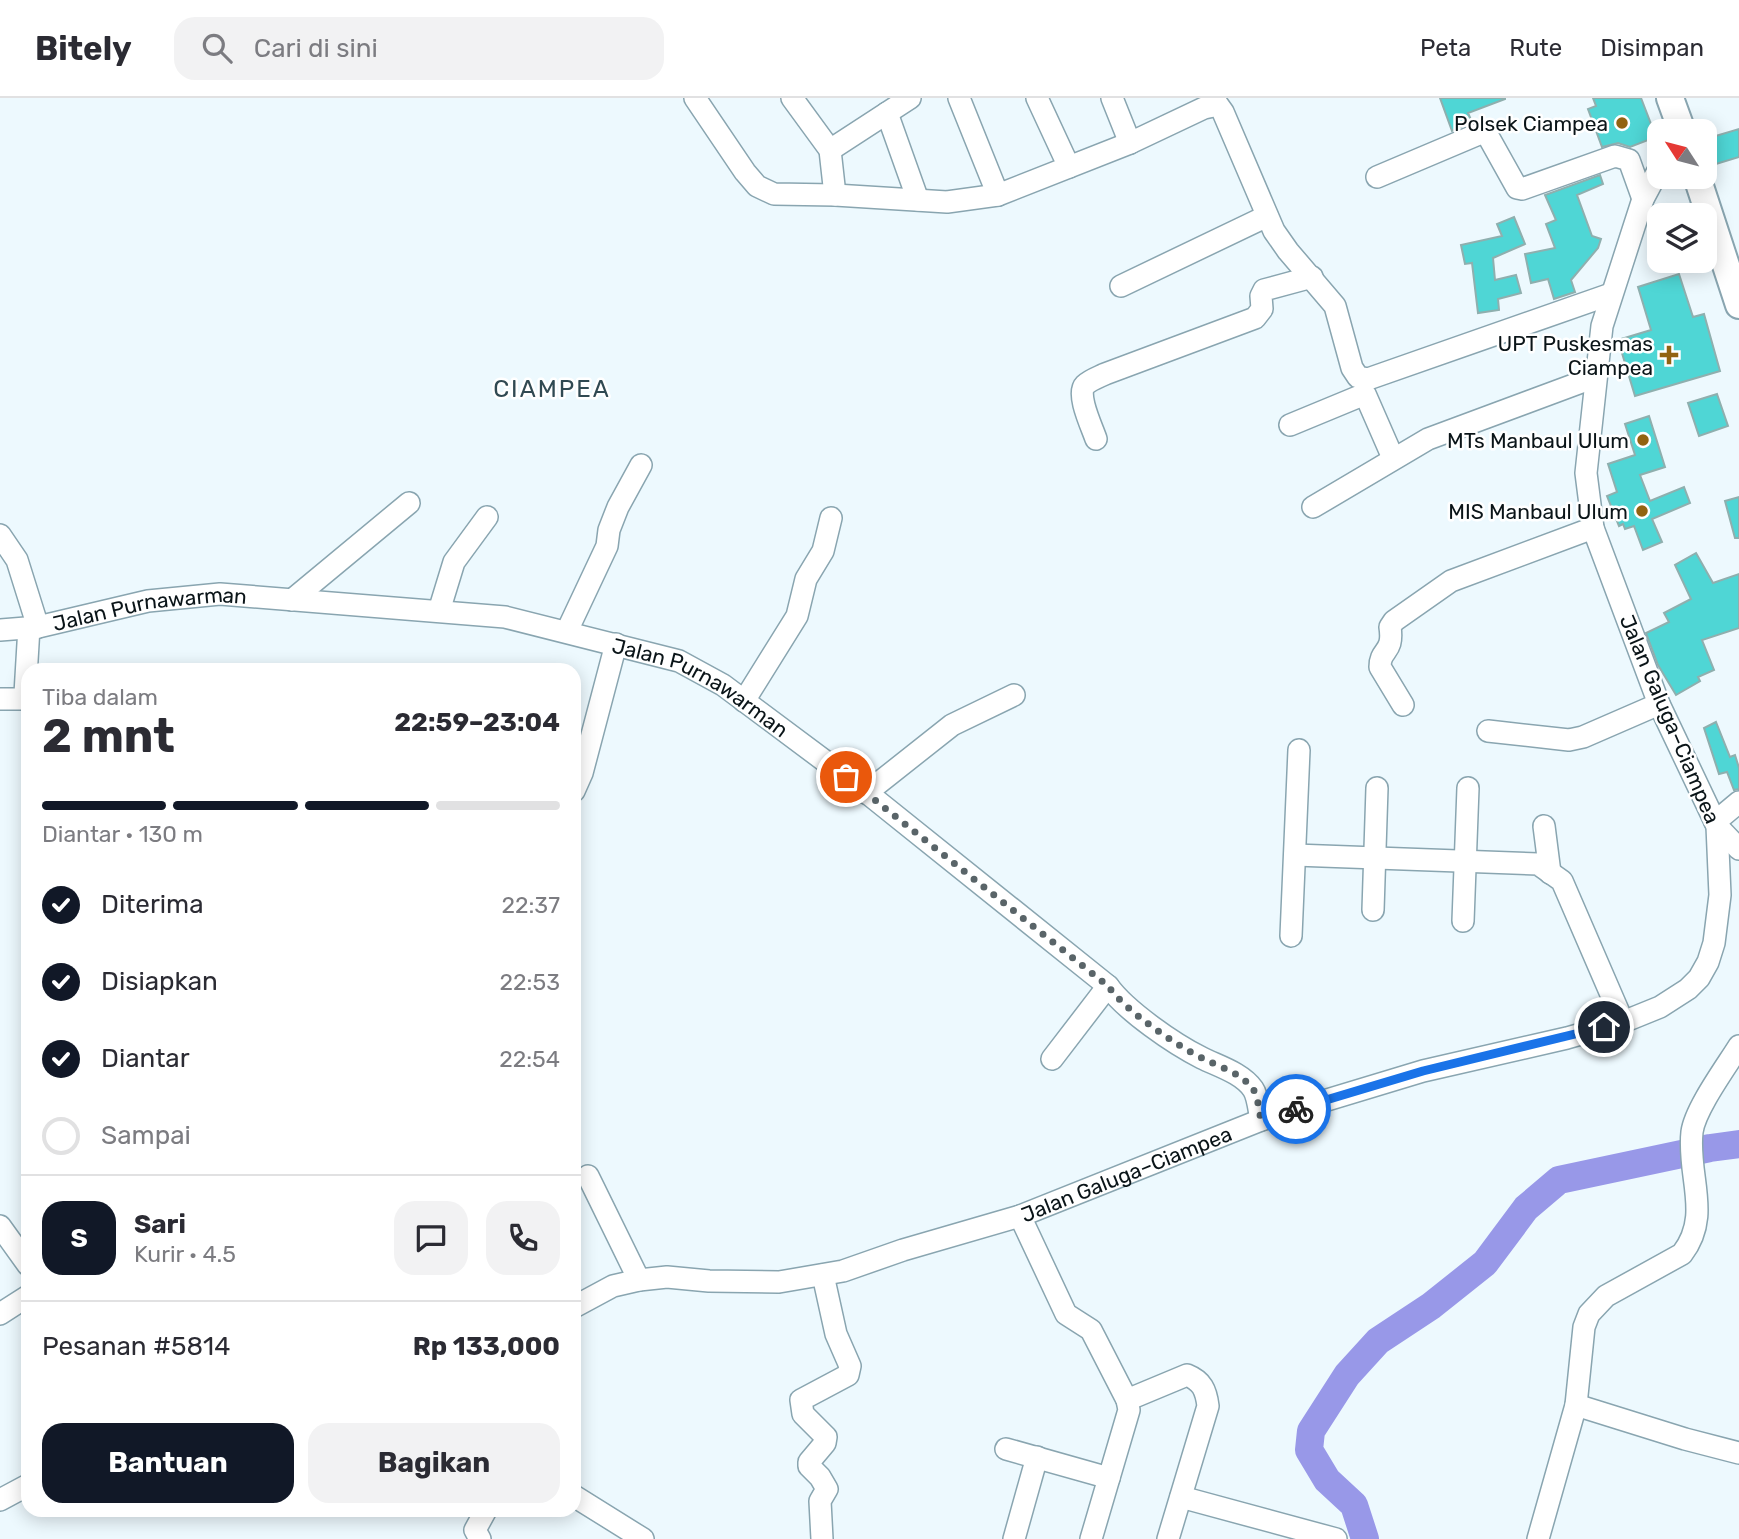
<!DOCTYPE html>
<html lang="id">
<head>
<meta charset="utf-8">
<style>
	:root { --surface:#fff; --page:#f2f2f3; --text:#2b2b33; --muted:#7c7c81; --line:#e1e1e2; --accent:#111827 }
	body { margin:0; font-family:Rubik,sans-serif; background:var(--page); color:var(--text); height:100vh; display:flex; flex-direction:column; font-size:26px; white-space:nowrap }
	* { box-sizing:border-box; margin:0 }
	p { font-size:23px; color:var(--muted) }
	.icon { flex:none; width:38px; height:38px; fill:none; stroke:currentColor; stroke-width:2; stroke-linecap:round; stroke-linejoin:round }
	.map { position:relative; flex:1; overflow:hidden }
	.drawer { position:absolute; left:21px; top:565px; width:560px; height:854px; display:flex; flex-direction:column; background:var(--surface); border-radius:21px; box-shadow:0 4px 18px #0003 }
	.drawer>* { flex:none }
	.needle { width:46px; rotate:306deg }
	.controls { position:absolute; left:1647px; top:21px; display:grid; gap:14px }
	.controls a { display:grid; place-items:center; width:70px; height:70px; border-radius:14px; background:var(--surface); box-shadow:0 4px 18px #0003; font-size:35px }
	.pin { position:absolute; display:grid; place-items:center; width:60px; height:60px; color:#fff; margin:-30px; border:4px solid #fff; border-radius:50%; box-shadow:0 2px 7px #0007 }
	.courier { position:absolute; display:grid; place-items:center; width:70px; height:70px; margin:-35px; border:5px solid #1a73e8; border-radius:50%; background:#fff; color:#222; box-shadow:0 2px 9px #0007 }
	.summary em { font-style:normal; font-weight:700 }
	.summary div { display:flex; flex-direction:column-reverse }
	.summary { display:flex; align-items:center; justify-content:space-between; height:119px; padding:0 21px }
	h1 { font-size:46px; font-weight:700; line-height:52px }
	.bar { display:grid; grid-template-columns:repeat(4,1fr); gap:10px 7px; align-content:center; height:84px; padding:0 21px }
	.bar i { height:9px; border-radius:5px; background:var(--line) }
	.bar .current { background:var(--accent) }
	.bar p { grid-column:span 4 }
	.line { display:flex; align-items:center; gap:18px; padding:0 21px; border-top:2px solid var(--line) }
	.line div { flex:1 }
	.round { display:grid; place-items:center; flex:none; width:74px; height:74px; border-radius:21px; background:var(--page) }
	ol { padding:0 21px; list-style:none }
	li { display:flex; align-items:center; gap:21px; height:77px }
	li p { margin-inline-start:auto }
	li .icon { padding:7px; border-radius:50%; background:var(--accent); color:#fff; stroke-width:4 }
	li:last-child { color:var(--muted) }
	li i { width:38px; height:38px; border:4px solid var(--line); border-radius:50% }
	.primary-button { display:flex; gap:14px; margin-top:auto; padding:14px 21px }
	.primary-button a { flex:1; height:80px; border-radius:21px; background:var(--accent); color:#fff; font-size:28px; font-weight:700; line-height:80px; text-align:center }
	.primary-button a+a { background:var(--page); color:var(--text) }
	header { display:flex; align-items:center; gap:42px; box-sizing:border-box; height:98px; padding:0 35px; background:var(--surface); border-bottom:2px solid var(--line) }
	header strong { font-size:33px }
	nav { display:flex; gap:38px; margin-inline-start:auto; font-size:24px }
	.search { width:490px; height:63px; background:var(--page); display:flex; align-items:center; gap:18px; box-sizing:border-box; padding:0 24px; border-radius:21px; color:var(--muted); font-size:26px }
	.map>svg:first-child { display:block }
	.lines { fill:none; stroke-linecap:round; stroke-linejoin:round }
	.river { stroke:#9898e8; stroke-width:28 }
	.building { fill:#4fd6d5; stroke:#8fafae; stroke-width:2 }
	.minor-casing { stroke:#89a5b0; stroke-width:24 }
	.major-casing { stroke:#89a5b0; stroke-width:30 }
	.minor { stroke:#fff; stroke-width:21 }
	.major { stroke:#fff; stroke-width:26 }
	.done { stroke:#596468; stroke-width:7; stroke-dasharray:0 12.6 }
	.route { stroke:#1a73e8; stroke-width:9 }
	.poi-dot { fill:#926311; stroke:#fff; stroke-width:2.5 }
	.labels { text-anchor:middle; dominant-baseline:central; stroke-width:5; stroke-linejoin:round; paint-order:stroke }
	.poi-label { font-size:21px; fill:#0a1418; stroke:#fff; text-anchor:end }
	.street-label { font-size:21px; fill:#0a1418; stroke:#fff }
	.quarter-label { font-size:24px; letter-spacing:2px; fill:#304952; stroke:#fff }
</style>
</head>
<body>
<header>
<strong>Bitely</strong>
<div class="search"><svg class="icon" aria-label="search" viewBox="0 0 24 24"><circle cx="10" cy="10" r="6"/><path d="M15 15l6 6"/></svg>Cari di sini</div>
<nav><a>Peta</a><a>Rute</a><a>Disimpan</a></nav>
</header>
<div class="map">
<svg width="1739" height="1441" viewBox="0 0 1739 1441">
	<rect width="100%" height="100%" fill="#edf9fe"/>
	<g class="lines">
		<path class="river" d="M1365 1441 1354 1407 1327 1382 1309 1352 1311 1333 1347 1277 1378 1243 1431 1208 1485 1165 1526 1110 1559 1082 1710 1050 1739 1046"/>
	</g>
	<path class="building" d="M1440 0H1505V1L1468 15 1472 24 1452 33Z
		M1593 0H1641L1656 39 1630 49 1618 45 1602 49 1588 11 1596 8Z
		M1739 31V59L1716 66 1709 40Z
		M1600 77 1603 86 1577 97 1592 138 1601 141 1598 150 1571 182 1575 194 1554 201 1548 181 1531 185 1525 156 1555 150 1546 126 1556 122 1545 97Z
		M1514 119 1525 146 1493 160 1495 182 1516 177 1521 195 1498 201 1499 212 1478 215 1472 165 1465 166 1461 147 1502 138 1497 126Z
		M1679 176 1693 219 1704 216 1720 273 1635 298 1618 242 1651 232 1638 189Z
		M1717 296 1728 328 1699 338 1688 305Z
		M1649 318 1665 369 1640 377 1650 403 1684 389 1690 405 1652 421 1662 444 1643 452 1634 428 1625 431 1623 426 1619 428 1607 398 1617 394 1608 366 1635 357 1625 326Z
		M1739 399V440H1735L1725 403Z
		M1696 455 1713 485 1739 476V530L1702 542 1714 572 1698 579 1700 583 1676 597 1658 567 1646 535 1669 524 1664 515 1691 501 1675 467Z
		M1716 624 1730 659 1735 657 1739 670V691L1734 692 1727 674 1719 676 1704 630Z"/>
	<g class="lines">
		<g class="minor-casing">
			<g id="minor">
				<path d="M695 0 745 74 757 88 774 96 835 97 947 104 998 97 1130 45 1204 10 1218 7 1223 14 1274 133 1288 153 1335 208 1352 270 1358 279 1368 281 1611 196"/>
				<path d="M792 0 830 52 835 97"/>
				<path d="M959 0 998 97"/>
				<path d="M1037 0 1069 69"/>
				<path d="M1112 0 1130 45"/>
				<path d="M887 15 918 102"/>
				<path d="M830 52 910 0"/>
				<path d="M1377 79 1481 35 1488 38 1517 90 1522 91 1615 58 1629 62 1643 101"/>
				<path d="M1121 188 1267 118"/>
				<path d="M1290 327 1365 296 1393 360"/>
				<path d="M1096 341C1092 329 1076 296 1085 287 1090 282 1099 279 1105 276L1255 220 1262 211 1261 198 1264 192 1312 179"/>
				<path d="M1313 409 1428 341 1595 279"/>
				<path d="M0 437 17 462 38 529"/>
				<path d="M292 502 409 405"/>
				<path d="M439 513 454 464 487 419"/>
				<path id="s1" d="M0 532 38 529 148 503 220 496 505 519 679 563 723 587 861 690 1108 888C1126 913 1174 946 1202 960 1218 968 1242 975 1253 991 1258 998 1259 1013 1261 1022"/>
				<path d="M567 533 607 448 609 432 618 409 641 367"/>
				<path d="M0 601H21L25 596 29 529"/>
				<path d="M744 603 797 518 806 481 823 453 831 420"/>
				<path d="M1403 607 1380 569C1380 550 1394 556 1390 529L1394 523 1451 483 1593 430"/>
				<path d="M1488 633 1569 642 1583 639 1659 606"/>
				<path d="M574 693 582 675 616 546"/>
				<path d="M866 695 952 627 1014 597"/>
				<path d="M1715 724 1739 704"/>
				<path d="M1544 728 1550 775"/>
				<path d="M1717 728 1739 751"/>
				<path d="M1295 757 1538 766 1562 783 1623 924"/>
				<path d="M1373 812 1377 690"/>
				<path d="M1463 823 1468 690"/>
				<path d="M1291 838 1299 652"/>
				<path d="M1052 961 1108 888"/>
				<path d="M588 1078 639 1182"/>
				<path d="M1020 1118 1066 1216 1091 1232 1127 1302 1129 1312 1091 1441"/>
				<path d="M0 1128 28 1167"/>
				<path id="s2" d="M574 1209 613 1188 639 1182 667 1179 709 1183 779 1184 843 1173 903 1152 1020 1118 1261 1022 1423 973 1567 940 1623 924 1660 909 1688 891 1699 880 1708 864 1714 845 1720 797 1717 728 1659 606 1593 430 1586 375 1602 228 1643 101 1659 71"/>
				<path d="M0 1216 28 1198"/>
				<path d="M1127 1302 1187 1277C1202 1283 1206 1292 1208 1308L1168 1441"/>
				<path d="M1576 1307 1685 1341 1739 1355"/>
				<path d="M1006 1351 1109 1380"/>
				<path d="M574 1398 643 1441"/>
				<path d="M1181 1399 1336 1441"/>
				<path d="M0 1402 28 1387"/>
				<path d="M480 1441 475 1432 486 1412"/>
				<path d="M822 1441 820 1403 827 1391 820 1379 809 1368V1364L825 1345 826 1339 803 1316 801 1302 848 1277 850 1268 836 1236 823 1177"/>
				<path d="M1014 1441 1037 1359"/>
				<path d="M1538 1441 1576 1307 1584 1229 1589 1216 1606 1198 1682 1156C1712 1117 1687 1079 1692 1034 1695 1011 1726 969 1739 948"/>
			</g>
		</g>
		<g class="major-casing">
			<path id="major" d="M1670 0 1682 33
				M1697 79 1739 207"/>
		</g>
		<use href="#minor" class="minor"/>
		<use href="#major" class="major"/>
	</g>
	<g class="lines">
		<path class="done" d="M846 679 1108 888C1126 913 1174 946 1202 960 1218 968 1241 975 1253 991 1258 998 1259 1013 1261 1022L1296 1011"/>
		<path class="route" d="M1296 1011 1423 973 1604 929"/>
	</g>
	<g class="poi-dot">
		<circle cx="1622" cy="25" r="7"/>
		<path d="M1665.5 246.5h7v7h7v7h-7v7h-7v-7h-7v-7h7z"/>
		<circle cx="1643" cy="342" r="7"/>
		<circle cx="1642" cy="413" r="7"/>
	</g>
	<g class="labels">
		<g class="poi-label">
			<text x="1608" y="25">Polsek Ciampea</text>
			<text x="1653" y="245">UPT Puskesmas<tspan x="1653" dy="24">Ciampea</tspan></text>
			<text x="1629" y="342">MTs Manbaul Ulum</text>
			<text x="1628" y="413">MIS Manbaul Ulum</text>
		</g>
		<g class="street-label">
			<text stroke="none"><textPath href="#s1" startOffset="152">Jalan Purnawarman</textPath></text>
			<text stroke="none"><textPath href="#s1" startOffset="719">Jalan Purnawarman</textPath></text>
			<text transform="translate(1670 621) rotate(67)">Jalan Galuga–Ciampea</text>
			<text stroke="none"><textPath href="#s2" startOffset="576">Jalan Galuga–Ciampea</textPath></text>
		</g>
		<g class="quarter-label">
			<text x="552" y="291">CIAMPEA</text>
		</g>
	</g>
</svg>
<div class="controls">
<a><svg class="needle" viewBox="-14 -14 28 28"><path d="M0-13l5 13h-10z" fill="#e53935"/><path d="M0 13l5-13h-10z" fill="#7c7c81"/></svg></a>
<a><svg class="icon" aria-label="layers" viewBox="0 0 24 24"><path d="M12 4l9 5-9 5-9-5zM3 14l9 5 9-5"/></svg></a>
</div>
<div class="pin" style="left:846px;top:679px;background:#ea580c"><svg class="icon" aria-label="bag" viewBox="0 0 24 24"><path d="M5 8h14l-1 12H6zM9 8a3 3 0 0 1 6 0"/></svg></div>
<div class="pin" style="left:1604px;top:929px;background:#1f2937"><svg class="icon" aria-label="home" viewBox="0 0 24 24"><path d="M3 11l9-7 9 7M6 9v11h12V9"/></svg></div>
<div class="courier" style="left:1296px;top:1011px"><svg class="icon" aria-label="bike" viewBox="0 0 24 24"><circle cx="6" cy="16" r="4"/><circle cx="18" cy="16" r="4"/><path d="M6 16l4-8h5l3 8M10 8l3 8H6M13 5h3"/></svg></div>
<section class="drawer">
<div class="summary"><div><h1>2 mnt</h1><p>Tiba dalam</p></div><em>22:59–23:04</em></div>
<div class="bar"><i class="current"></i><i class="current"></i><i class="current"></i><i></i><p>Diantar · 130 m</p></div>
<ol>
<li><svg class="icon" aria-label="check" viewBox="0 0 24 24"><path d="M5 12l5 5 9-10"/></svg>Diterima<p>22:37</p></li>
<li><svg class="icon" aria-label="check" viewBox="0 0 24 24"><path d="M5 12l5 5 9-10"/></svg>Disiapkan<p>22:53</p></li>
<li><svg class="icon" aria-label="check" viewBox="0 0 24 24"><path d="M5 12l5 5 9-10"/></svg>Diantar<p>22:54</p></li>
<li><i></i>Sampai</li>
</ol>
<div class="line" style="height:126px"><b class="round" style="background:var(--accent);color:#fff">S</b><div><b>Sari</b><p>Kurir · 4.5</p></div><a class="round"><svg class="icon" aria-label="chat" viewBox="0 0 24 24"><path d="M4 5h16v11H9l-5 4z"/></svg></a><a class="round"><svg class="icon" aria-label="phone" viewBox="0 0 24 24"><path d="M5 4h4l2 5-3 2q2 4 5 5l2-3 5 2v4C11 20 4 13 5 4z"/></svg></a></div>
<div class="line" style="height:91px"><div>Pesanan #5814</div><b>Rp 133,000</b></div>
<div class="primary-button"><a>Bantuan</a><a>Bagikan</a></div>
</section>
</div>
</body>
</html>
